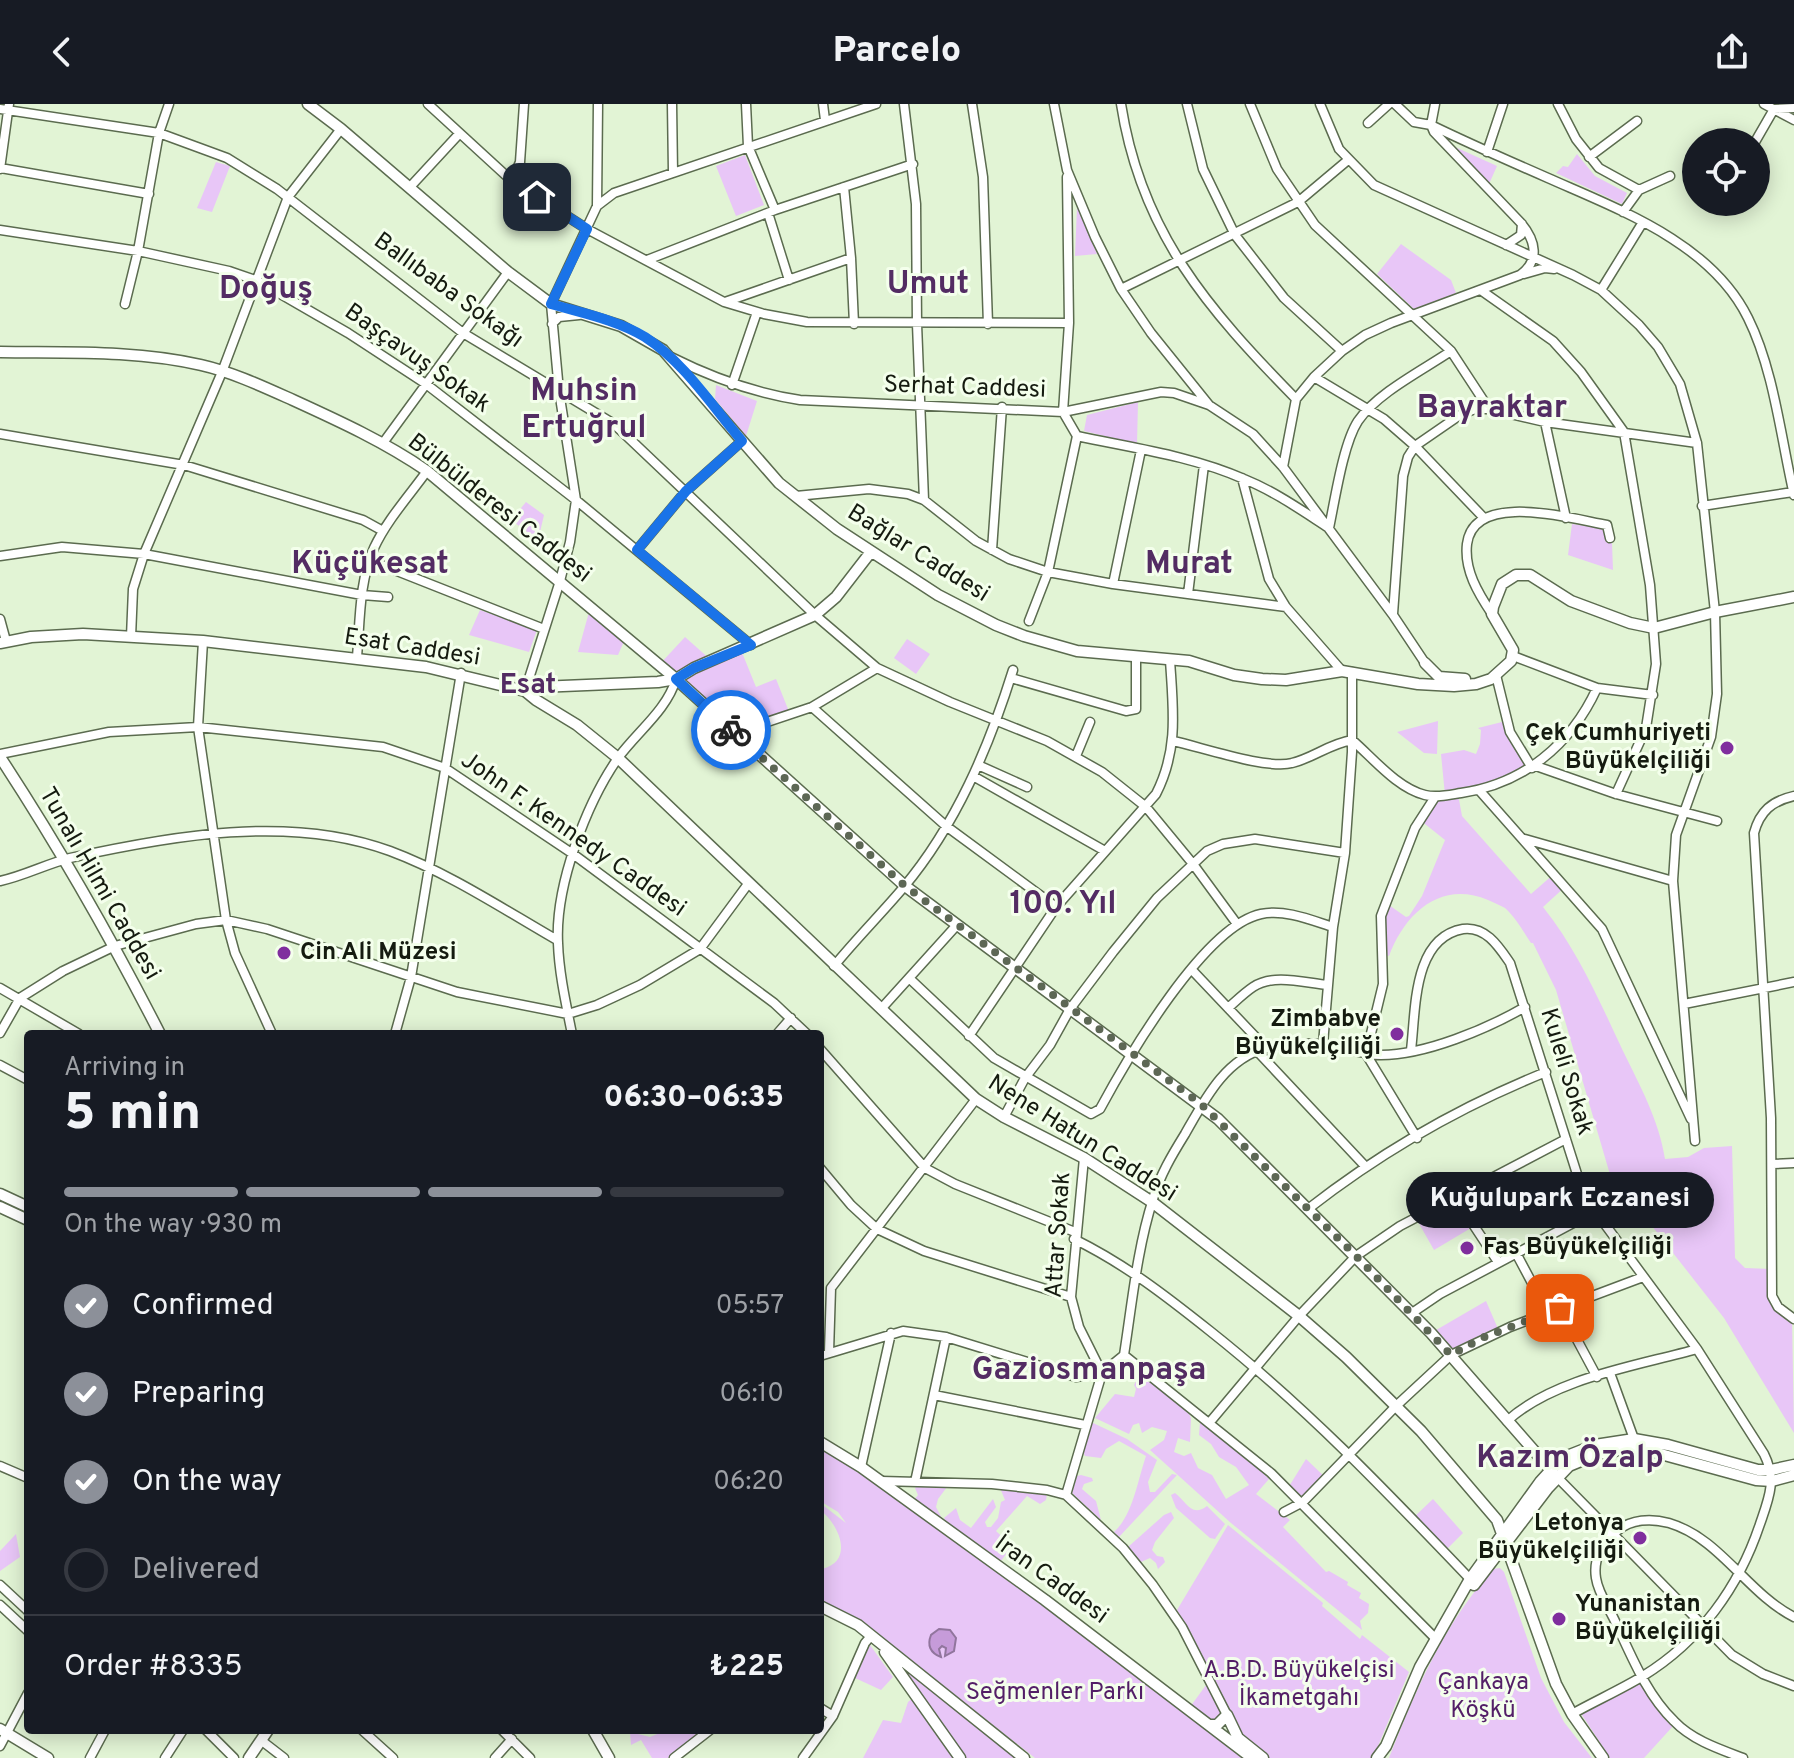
<!DOCTYPE html>
<html lang="en">
<head>
<meta charset="utf-8">
<style>
	:root { --surface:#171b24; --page:#20242c; --text:#f1f3f6; --muted:#9ea1a6; --line:#363941; --accent:#8c9099 }
	body { margin:0; font-family:Overpass,sans-serif; background:var(--page); color:var(--text); height:100vh; display:flex; flex-direction:column; font-size:30px; white-space:nowrap }
	* { box-sizing:border-box; margin:0 }
	p { font-size:26px; color:var(--muted) }
	.icon { flex:none; width:44px; height:44px; fill:none; stroke:currentColor; stroke-width:2; stroke-linecap:round; stroke-linejoin:round }
	.map { position:relative; flex:1; overflow:hidden }
	.sheet { position:absolute; left:24px; top:926px; width:800px; height:704px; display:flex; flex-direction:column; background:var(--surface); border-radius:8px; box-shadow:0 4px 20px #0003 }
	.sheet>* { flex:none }
	.controls { position:absolute; left:1682px; top:24px; display:grid; gap:16px }
	.controls a { display:grid; place-items:center; width:88px; height:88px; border-radius:50%; background:var(--surface); box-shadow:0 4px 20px #0003; font-size:40px }
	.pin { position:absolute; display:grid; place-items:center; width:68px; height:68px; color:#fff; margin:-34px; border-radius:16px; box-shadow:0 4px 12px #0006 }
	.courier { position:absolute; display:grid; place-items:center; width:80px; height:80px; margin:-40px; border:6px solid #1a73e8; border-radius:50%; background:#fff; color:#222; box-shadow:0 2px 10px #0007 }
	.bubble { position:absolute; height:56px; border-radius:28px; background:var(--surface); box-shadow:0 4px 20px #0003; font-size:26px; font-weight:800; line-height:56px; text-align:center }
	.summary em { font-style:normal; font-weight:800 }
	.summary div { display:flex; flex-direction:column-reverse }
	.summary { display:flex; align-items:center; justify-content:space-between; height:136px; padding:0 40px }
	h1 { font-size:52px; font-weight:800; line-height:60px }
	.bar { display:grid; grid-template-columns:repeat(4,1fr); gap:12px 8px; align-content:center; height:96px; padding:0 40px }
	.bar i { height:10px; border-radius:6px; background:var(--line) }
	.bar .selected { background:var(--accent) }
	.bar p { grid-column:span 4 }
	.line { display:flex; align-items:center; gap:20px; padding:0 40px; border-top:2px solid var(--line) }
	.line div { flex:1 }
	ol { padding:0 40px; list-style:none }
	li { display:flex; align-items:center; gap:24px; height:88px }
	li p { margin-inline-start:auto }
	li .icon { padding:8px; border-radius:50%; background:var(--accent); color:#fff; stroke-width:4 }
	li:last-child { color:var(--muted) }
	li i { width:44px; height:44px; border:4px solid var(--line); border-radius:50% }
	header { display:flex; justify-content:space-between; align-items:center; height:104px; padding:0 40px; background:var(--surface); font-size:36px; font-weight:800 }
	.map>svg:first-child { display:block }
	.green { fill:#e8c6f7 }
	.water { fill:#c69bd9; stroke:#91759d; stroke-width:2 }
	.lines { fill:none; stroke-linecap:round; stroke-linejoin:round }
	.minor-casing { stroke:#5b6b4f; stroke-width:11 }
	.major-casing { stroke:#5b6b4f; stroke-width:13 }
	.minor { stroke:#fff; stroke-width:8 }
	.major { stroke:#fff; stroke-width:10 }
	.done { stroke:#5d6755; stroke-width:8; stroke-dasharray:0 14.4 }
	.route { stroke:#1a73e8; stroke-width:10 }
	.poi-dot { fill:#802e9e; stroke:#f4ffec; stroke-width:3 }
	.labels { text-anchor:middle; dominant-baseline:central; stroke-width:6; stroke-linejoin:round; paint-order:stroke }
	.street-label { font-size:24px; fill:#151b10; stroke:#f4ffec }
	.poi-label { font-size:24px; font-weight:bold; fill:#151b10; stroke:#f4ffec; text-anchor:end }
	.park-label { font-size:24px; fill:#531e67; stroke:#f4ffec }
	.quarter-label { font-size:28px; font-weight:bold; fill:#532c63; stroke:#f4ffec }
	.district-label { font-size:32px; font-weight:bold; fill:#532c63; stroke:#f4ffec }
</style>
</head>
<body>
<header><svg class="icon" aria-label="back" viewBox="0 0 24 24"><path d="M15 5l-7 7 7 7"/></svg>Parcelo<svg class="icon" aria-label="share" viewBox="0 0 24 24"><path d="M12 15V3M7 8l5-5 5 5M5 13v7h14v-7"/></svg></header>
<div class="map">
<svg width="1794" height="1654" viewBox="0 0 1794 1654">
	<rect width="100%" height="100%" fill="#e2f4d5"/>
	<path class="green" d="M1453 42 1497 62 1489 80Z
		M1577 50 1595 72 1627 89 1622 100 1556 69 1563 62 1568 63Z
		M745 51 764 101 736 112 716 62Z
		M216 58 230 62 212 108 197 104Z
		M1077 103 1097 150 1075 152Z
		M1401 140 1451 176 1456 189 1414 205 1377 170Z
		M716 281 757 297 746 332 715 295Z
		M1138 298 1137 340 1084 327 1087 311Z
		M526 398 544 411 540 428 534 433 511 416Z
		M1572 420 1607 425 1608 437 1612 439 1613 466 1568 451Z
		M480 506 537 526 529 548 469 531Z
		M589 508 625 535 618 551 578 548Z
		M685 533 712 557 741 546 756 583 776 575 790 610 734 629 659 561Z
		M907 535 930 550 916 570 894 554Z
		M1438 617 1437 650 1424 649 1397 628Z
		M1506 617 1532 664 1458 690 1462 712 1531 790 1555 769 1566 782 1543 803C1578 847 1599 896 1623 947 1640 982 1659 1016 1665 1055L1688 1053 1704 1044 1732 1042 1735 1154 1745 1164 1772 1165V1192L1792 1213 1794 1329 1724 1214 1637 1103 1621 1071 1611 1074 1556 886 1533 839H1531C1523 827 1516 814 1505 804 1500 801 1494 799 1488 796 1441 776 1405 809 1389 852L1382 850 1386 799 1406 813 1409 812 1422 792 1445 736 1420 716 1428 703 1445 691 1441 650 1464 646 1476 650 1480 640 1481 626 1478 624Z
		M1454 1095 1471 1124 1434 1146 1417 1116Z
		M1486 1197 1499 1227 1451 1251 1431 1229Z
		M1143 1272 1188 1308 1191 1314 1190 1338 1178 1334 1174 1348 1184 1352 1191 1349 1198 1364 1212 1371 1226 1395 1249 1381 1236 1363 1219 1353 1211 1340 1199 1331 1200 1318 1247 1353 1269 1375 1256 1390 1290 1416 1283 1423 1326 1468 1329 1467 1348 1478 1347 1481 1361 1489 1359 1494 1369 1500 1368 1509 1360 1517 1362 1526 1231 1419 1150 1346 1164 1336 1167 1327 1152 1323 1142 1329 1139 1319 1133 1321 1129 1330 1095 1314 1115 1290 1134 1293 1136 1285 1134 1281 1137 1275Z
		M1091 1318 1127 1335 1157 1356 1148 1378 1150 1388H1155L1172 1370 1177 1371 1119 1433 1114 1428C1133 1411 1138 1375 1146 1352L1119 1337 1106 1345 1101 1354 1085 1352 1083 1347Z
		M820 1341 858 1364 1039 1498 1056 1507V1511L1245 1654H1035L862 1518 820 1497V1469L822 1465C855 1457 839 1420 820 1406V1399L846 1419 838 1408 820 1397Z
		M1306 1355 1326 1374 1303 1398 1288 1384Z
		M1081 1371 1092 1374 1093 1377 1084 1380 1082 1385 1096 1397 1101 1416 1072 1389 1077 1372Z
		M950 1379 938 1395 936 1403 948 1426 914 1396 918 1391 915 1384 918 1381 925 1383Z
		M1000 1384 1047 1390 1046 1396 1040 1400 1027 1392 996 1427 1012 1442 1001 1457 948 1420 944 1414 956 1404 960 1416 971 1424 993 1395 996 1403 985 1418 987 1423H991L998 1414 1001 1398 1005 1396Z
		M1175 1389C1186 1397 1191 1414 1207 1402L1225 1420 1215 1435 1210 1434 1176 1404 1171 1391Z
		M1433 1395 1463 1429 1445 1447 1413 1414Z
		M1171 1408 1174 1414 1155 1438 1152 1446 1157 1452 1163 1453 1165 1458 1158 1465 1156 1459 1150 1454 1141 1458 1128 1443 1164 1411Z
		M1228 1421 1323 1499 1322 1502 1360 1535 1362 1531 1409 1568 1373 1654H1268L1244 1636 1177 1506Z
		M16 1430 20 1453 0 1467V1447Z
		M1500 1464 1504 1468 1541 1574 1564 1618 1592 1654H1389C1415 1588 1442 1524 1489 1470L1493 1465Z
		M879 1538 1024 1654H863L883 1616 901 1619 908 1598 915 1592Z
		M870 1541 893 1573 881 1586 855 1574Z
		M1209 1577 1225 1611 1221 1615 1210 1618 1190 1603Z
		M1639 1578 1674 1621 1644 1654H1610L1580 1608Z
		M667 1626H705L668 1654H652L641 1636 631 1641 630 1628 650 1633Z"/>
	<path class="water" d="M939 1525 950 1526 956 1534 954 1547 945 1552 946 1544 942 1542 939 1545 941 1553C930 1549 927 1541 931 1531Z"/>
	<g class="lines">
		<g class="minor-casing">
			<path id="minor" d="M428 0 512 77 587 125 724 198 764 210 807 218 1069 219
				M672 0 673 68
				M746 0 748 42 775 106
				M823 0 825 16
				M904 0 916 100 917 220 924 396
				M972 0 983 73 988 220
				M1054 0 1067 66 1095 133 1121 185 1151 229 1209 301 1253 330 1283 363 1393 511 1425 559
				M1121 0C1141 129 1208 205 1296 295
				M1187 0 1203 65 1235 131 1284 194 1342 247
				M1250 0 1277 65 1315 121 1451 247 1489 305
				M1320 0 1339 45 1374 81 1573 171 1601 186 1639 221 1658 243 1680 280 1697 339 1715 508 1717 590 1711 633 1676 731 1673 777 1695 1037
				M1395 0 1414 18 1431 21C1470 40 1509 57 1548 74 1620 106 1711 139 1748 214 1774 266 1781 335 1794 391
				M1558 0 1576 35 1599 64 1639 86 1623 108
				M1764 0 1794 16
				M0 5 159 29 227 54 277 85 463 229 614 320 815 511 877 564 950 598 1047 637 1102 668 1146 703 1193 760 1237 820
				M1368 19 1389 0
				M1755 38 1774 5 1794 4
				M1487 48 1503 0
				M1589 53 1637 17
				M0 64 149 90
				M0 65 9 0
				M512 77 520 58 524 0
				M410 83 459 30
				M844 83 851 154 854 220
				M1639 86 1670 72
				M597 102 598 0
				M768 109 789 176
				M0 126 138 147 229 167 258 177 348 229 426 280 576 396 751 541
				M1506 141 1521 131 1522 120
				M647 156 775 106 913 60
				M1524 170 1545 164 1554 165
				M1121 185 1298 98 1348 56
				M1601 186 1643 118
				M1482 187 1553 237 1581 268 1624 328 1650 481 1656 560 1646 624 1616 690
				M725 198 851 154
				M125 200 138 147 159 29 169 0
				M552 220 559 213 579 211
				M671 253C713 274 753 289 800 296L1063 308 1161 288 1174 289 1209 301
				M1314 273 1384 315 1415 342 1483 413
				M732 281 757 208
				M1063 308 1077 332C1133 344 1192 352 1244 375 1274 387 1301 406 1329 424 1335 396 1343 340 1358 317 1377 289 1423 266 1451 247
				M1063 308 1069 219 1067 73
				M1545 318 1566 414
				M0 330 184 361 363 416 383 427
				M383 339 508 168
				M1283 363 1296 295 1314 273 1342 247 1365 231 1391 219 1520 171C1540 157 1536 137 1521 119L1434 28 1431 21 1435 0
				M1242 374 1269 475 1286 503 1342 567
				M796 392 869 385 908 390 924 396 976 437 1009 455 1048 468 1113 480 1286 503
				M1702 402 1793 388
				M637 446 686 387 742 337
				M992 446 1002 303
				M0 452 62 443 144 450 362 491 388 493
				M369 456 544 525
				M1113 480 1141 346
				M1188 490 1204 361
				M1393 510 1403 372 1408 353 1415 342 1460 311 1475 305H1489L1545 318 1697 339
				M1492 510C1478 489 1464 466 1467 440 1474 386 1572 415 1607 421L1610 434
				M0 515 6 537
				M1029 517 1048 468 1077 332
				M131 533 133 485 144 450 222 268 288 93 341 25
				M203 537 198 623 226 816 235 849 272 930
				M1513 552 1597 584 1653 591
				M357 553C360 518 359 477 374 444 387 416 409 392 427 367
				M1496 571 1510 628 1532 664
				M1011 574 1126 607 1136 605V554
				M525 587 560 477 570 438 576 396 559 287 551 200 597 102 614 89 876 0
				M812 603 946 722 1056 803
				M734 629 812 603 877 564
				M1352 636C1373 654 1397 684 1425 691 1437 694 1449 691 1461 689 1523 680 1571 641 1597 584
				M1173 637C1201 643 1268 666 1292 659 1313 654 1329 640 1352 636
				M0 650 109 628 198 623 383 643 445 664 573 750 774 899 807 930
				M1076 652 1090 618
				M978 661 1027 683
				M1536 662 1616 690 1717 717
				M973 672 1105 747
				M1479 686 1602 825 1691 1015
				M1794 692C1772 697 1760 707 1754 729L1771 1014 1772 1192 1778 1203 1794 1215
				M1525 735 1673 777
				M0 777C24 772 46 760 70 754 170 732 290 710 390 747 449 769 503 805 557 836
				M834 862C856 835 881 810 903 784 956 721 989 643 1013 566
				M1192 866 1266 944
				M909 874 994 954 1091 1010 1100 1005C1127 955 1204 822 1261 810 1285 805 1311 816 1333 823
				M0 884 79 930
				M1684 900 1794 878
				M1228 904C1236 897 1244 889 1253 883 1274 869 1305 879 1328 881
				M881 905 956 822
				M0 929 20 894 63 867 115 842 196 820 226 816 267 825 457 888 568 910 597 901 640 881 700 845 748 780
				M395 930 411 873 461 569
				M572 930C566 900 559 869 558 839 555 782 586 700 618 654 637 628 667 606 676 575
				M777 930 791 914
				M969 932 1056 803 1156 690C1179 645 1173 604 1170 556
				M1323 940 1333 823 1345 749 1352 648V568
				M820 945 925 1064 955 1080 1075 1128
				M1411 946C1416 907 1412 834 1463 825 1486 822 1499 843 1510 859L1584 1092 1697 1245 1764 1350C1777 1376 1769 1394 1760 1420 1739 1483 1700 1537 1643 1572 1620 1586 1595 1597 1572 1610
				M1257 947 1365 1062
				M0 961 28 976
				M1004 1013 1025 974 1050 941 1070 905 1113 848 1157 794 1207 747 1223 740 1255 735 1345 749
				M1417 1034 1366 950 1383 880 1381 812 1415 724 1435 693
				M1773 1060 1794 1059
				M820 1064 851 1101 877 1125 924 1147 1071 1193
				M1453 1090 1498 1158
				M1308 1105C1381 1048 1459 1003 1546 968
				M1074 1135C1125 1160 1166 1192 1210 1227 1306 1303 1386 1387 1470 1475
				M1516 1149 1548 1209
				M1560 1204 1597 1273
				M1412 1209 1440 1190 1594 1108
				M829 1248 831 1184 976 995
				M1124 1251 1271 1369 1435 1534
				M820 1252 903 1227 946 1233 1076 1273 1102 1269 1124 1251C1132 1200 1137 1145 1153 1095 1160 1071 1172 1051 1185 1030 1205 995 1225 955 1266 944 1283 939 1304 939 1321 940 1341 941 1360 951 1381 951 1425 951 1487 925 1525 903
				M1610 1269 1634 1335
				M934 1291 1085 1321
				M1507 1317C1554 1274 1637 1262 1697 1245
				M1210 1318 1299 1212 1356 1152 1400 1122 1566 1035
				M0 1362 28 1374
				M861 1363 891 1229
				M1557 1373 1732 1551 1763 1570 1794 1582
				M881 1377 992 1380 1047 1386 1066 1391 1123 1444 1153 1481 1182 1523 1227 1611
				M915 1378 946 1233
				M1066 1391 1102 1269 1079 1223 1071 1193 1084 1054
				M1284 1408 1303 1398 1396 1302 1451 1251 1510 1223 1643 1173
				M0 1481 28 1507
				M0 1501 28 1527
				M820 1604 833 1612
				M206 1626 234 1654
				M362 1626 393 1654
				M502 1626 530 1654
				M262 1637 284 1654
				M0 1642 28 1589
				M90 1654 105 1626
				M165 1654 183 1626
				M495 1654 512 1635
				M674 1654 710 1626
				M803 1654 833 1612 865 1539 871 1532
				M1743 1654C1719 1645 1692 1636 1674 1617 1645 1589 1630 1548 1613 1513 1607 1501 1598 1488 1596 1474 1593 1455 1602 1438 1617 1427 1631 1415 1651 1414 1669 1419 1720 1434 1747 1489 1794 1513"/>
		</g>
		<g class="major-casing">
			<path id="major" d="M308 0 341 25 508 168 551 200 621 222 663 246 779 379 837 425 938 491 996 521 1024 532 1077 547 1189 557 1234 571 1262 575 1286 576 1342 567 1418 580 1454 582 1476 580 1491 575 1511 557 1513 546 1492 510 1493 503 1502 480 1516 471H1530L1571 497 1630 519 1654 524 1715 508 1794 493
				M0 248C67 249 136 246 201 261 232 268 264 283 293 296 339 317 385 338 427 367L676 575 905 782 1218 1015 1431 1229 1557 1373
				M0 539 31 533 83 530 203 537 426 563 525 587 539 583 658 578 676 575 694 564 815 511 836 493 870 449
				M1425 559 1439 573 1465 575
				M525 587 536 596 577 621 618 654 976 995 1004 1013 1084 1054 1152 1098 1299 1212 1346 1253 1421 1327 1497 1416 1556 1580 1572 1610 1603 1654
				M0 653C59 743 111 834 160 930
				M0 1090 28 1103
				M0 1103 28 1116
				M820 1338 861 1363 1045 1496 1252 1654
				M1474 1481 1548 1384 1569 1362 1598 1350 1635 1343 1756 1376 1772 1377 1794 1371
				M820 1502 858 1521 1024 1654
				M885 1548 960 1654
				M1209 1621H1217L1227 1611 1238 1634 1263 1654
				M0 1625 48 1654
				M593 1626 609 1654
				M249 1654 268 1626
				M1377 1654 1386 1642 1420 1563 1470 1475 1540 1378 1562 1354 1595 1341 1634 1335 1668 1341 1758 1366H1771L1794 1361"/>
		</g>
		<use href="#minor" class="minor"/>
		<use href="#major" class="major"/>
	</g>
	<g class="lines">
		<path class="done" d="M731 626 905 782 1201 1000 1356 1152 1451 1251 1482 1234 1560 1204"/>
		<path class="route" d="M537 93 587 125 551 200C582 209 617 216 645 233 684 258 712 302 742 337L686 387 637 446 751 541 694 564 676 575 731 626"/>
	</g>
	<g class="poi-dot">
		<circle cx="1727" cy="644" r="8"/>
		<circle cx="284" cy="849" r="8"/>
		<circle cx="1397" cy="930" r="8"/>
		<circle cx="1467" cy="1144" r="8"/>
		<circle cx="1640" cy="1434" r="8"/>
		<circle cx="1559" cy="1515" r="8"/>
	</g>
	<g class="labels">
		<g class="street-label">
			<text transform="translate(448 187) rotate(36)">Ballıbaba Sokağı</text>
			<text transform="translate(417 255) rotate(35)">Başçavuş Sokak</text>
			<text transform="translate(965 284) rotate(2)">Serhat Caddesi</text>
			<text transform="translate(499 405) rotate(38)">Bülbülderesi Caddesi</text>
			<text transform="translate(918 450) rotate(32)">Bağlar Caddesi</text>
			<text transform="translate(412 544) rotate(9)">Esat Caddesi</text>
			<text transform="translate(573 731) rotate(35)">John F. Kennedy Caddesi</text>
			<text transform="translate(99 780) rotate(60)">Tunalı Hilmi Caddesi</text>
			<text transform="translate(1566 968) rotate(73)">Kuleli Sokak</text>
			<text transform="translate(1082 1035) rotate(32)">Nene Hatun Caddesi</text>
			<text transform="translate(1059 1131) rotate(-86)">Attar Sokak</text>
			<text transform="translate(1051 1476) rotate(36)">İran Caddesi</text>
		</g>
		<g class="poi-label">
			<text x="1711" y="630">Çek Cumhuriyeti<tspan x="1711" dy="28">Büyükelçiliği</tspan></text>
			<text x="300" y="849" text-anchor="start">Cin Ali Müzesi</text>
			<text x="1381" y="916">Zimbabve<tspan x="1381" dy="28">Büyükelçiliği</tspan></text>
			<text x="1483" y="1144" text-anchor="start">Fas Büyükelçiliği</text>
			<text x="1624" y="1420">Letonya<tspan x="1624" dy="28">Büyükelçiliği</tspan></text>
			<text x="1575" y="1501" text-anchor="start">Yunanistan<tspan x="1575" dy="28">Büyükelçiliği</tspan></text>
		</g>
		<g class="park-label">
			<text x="1299" y="1567">A.B.D. Büyükelçisi<tspan x="1299" dy="28">İkametgahı</tspan></text>
			<text x="1483" y="1579">Çankaya<tspan x="1483" dy="28">Köşkü</tspan></text>
			<text x="1055" y="1589">Seğmenler Parkı</text>
		</g>
		<g class="quarter-label">
			<text x="528" y="582">Esat</text>
		</g>
		<g class="district-label">
			<text x="928" y="181">Umut</text>
			<text x="266" y="186">Doğuş</text>
			<text x="584" y="288">Muhsin<tspan x="584" dy="37">Ertuğrul</tspan></text>
			<text x="1492" y="305">Bayraktar</text>
			<text x="370" y="461">Küçükesat</text>
			<text x="1189" y="461">Murat</text>
			<text x="1063" y="801">100. Yıl</text>
			<text x="1089" y="1267">Gaziosmanpaşa</text>
			<text x="1570" y="1355">Kazım Özalp</text>
		</g>
	</g>
</svg>
<div class="controls">
<a><svg class="icon" aria-label="locate" viewBox="0 0 24 24"><circle cx="12" cy="12" r="6"/><path d="M12 2v4M12 18v4M2 12h4M18 12h4"/></svg></a>
</div>
<div class="pin" style="left:1560px;top:1204px;background:#ea580c"><svg class="icon" aria-label="bag" viewBox="0 0 24 24"><path d="M5 8h14l-1 12H6zM9 8a3 3 0 0 1 6 0"/></svg></div>
<div class="pin" style="left:537px;top:93px;background:#1f2937"><svg class="icon" aria-label="home" viewBox="0 0 24 24"><path d="M3 11l9-7 9 7M6 9v11h12V9"/></svg></div>
<div class="courier" style="left:731px;top:626px"><svg class="icon" aria-label="bike" viewBox="0 0 24 24"><circle cx="6" cy="16" r="4"/><circle cx="18" cy="16" r="4"/><path d="M6 16l4-8h5l3 8M10 8l3 8H6M13 5h3"/></svg></div>
<div class="bubble" style="left:1406px;top:1068px;width:308px">Kuğulupark Eczanesi</div>
<section class="sheet">
<div class="summary"><div><h1>5 min</h1><p>Arriving in</p></div><em>06:30–06:35</em></div>
<div class="bar"><i class="selected"></i><i class="selected"></i><i class="selected"></i><i></i><p>On the way · 930 m</p></div>
<ol>
<li><svg class="icon" aria-label="check" viewBox="0 0 24 24"><path d="M5 12l5 5 9-10"/></svg>Confirmed<p>05:57</p></li>
<li><svg class="icon" aria-label="check" viewBox="0 0 24 24"><path d="M5 12l5 5 9-10"/></svg>Preparing<p>06:10</p></li>
<li><svg class="icon" aria-label="check" viewBox="0 0 24 24"><path d="M5 12l5 5 9-10"/></svg>On the way<p>06:20</p></li>
<li><i></i>Delivered</li>
</ol>
<div class="line" style="height:104px"><div>Order #8335</div><b>₺225</b></div>
</section>
</div>
</body>
</html>
